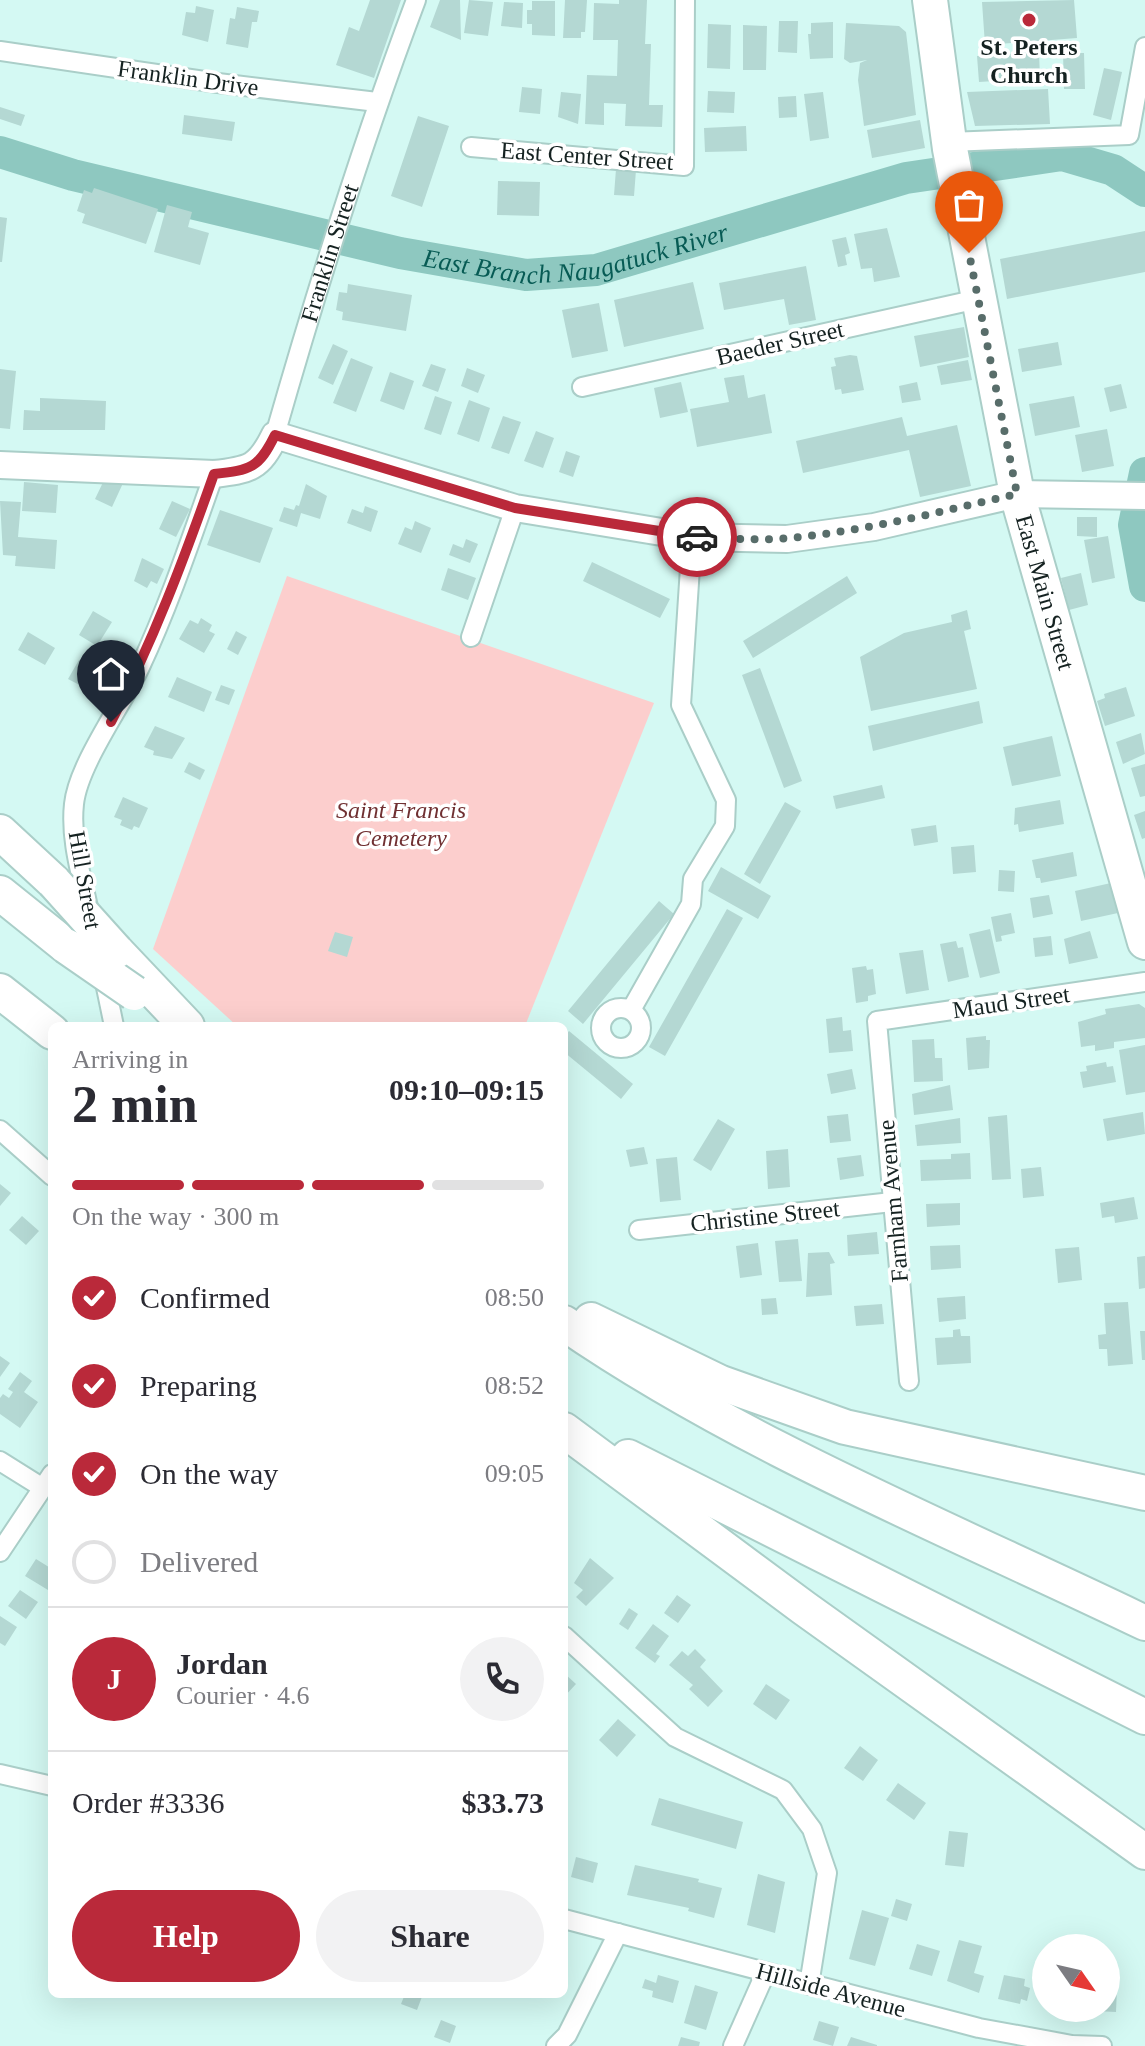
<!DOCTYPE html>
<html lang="en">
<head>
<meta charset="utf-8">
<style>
	:root { --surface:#fff; --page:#f2f2f3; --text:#2b2b33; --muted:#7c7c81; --line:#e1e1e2; --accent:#ba293a }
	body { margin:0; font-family:Georgia,serif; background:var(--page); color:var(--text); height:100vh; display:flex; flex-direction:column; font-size:30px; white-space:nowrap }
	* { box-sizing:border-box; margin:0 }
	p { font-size:26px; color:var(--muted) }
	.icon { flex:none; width:44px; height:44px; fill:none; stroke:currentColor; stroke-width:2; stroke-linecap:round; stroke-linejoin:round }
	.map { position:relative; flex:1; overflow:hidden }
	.sheet { position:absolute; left:48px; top:1022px; width:520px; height:976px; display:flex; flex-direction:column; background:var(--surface); border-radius:12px; box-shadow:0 8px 32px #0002 }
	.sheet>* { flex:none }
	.needle { width:52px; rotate:124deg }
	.tools { position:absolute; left:1032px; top:1934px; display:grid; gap:16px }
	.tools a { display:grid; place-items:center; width:88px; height:88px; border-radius:50%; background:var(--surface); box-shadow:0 8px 32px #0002; font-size:40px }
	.pin { position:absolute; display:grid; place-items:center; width:68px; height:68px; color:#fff; margin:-82px -34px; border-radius:50% 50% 50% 0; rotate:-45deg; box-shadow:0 0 8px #0007 }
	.pin .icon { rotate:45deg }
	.courier { position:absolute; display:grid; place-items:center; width:80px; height:80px; margin:-40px; border:6px solid #ba293a; border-radius:50%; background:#fff; color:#222; box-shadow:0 2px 10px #0007 }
	.overview em { font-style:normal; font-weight:600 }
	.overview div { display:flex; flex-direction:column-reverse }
	.overview { display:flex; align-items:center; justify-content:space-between; height:136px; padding:0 24px }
	h1 { font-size:52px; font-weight:600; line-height:60px }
	.bar { display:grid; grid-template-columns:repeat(4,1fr); gap:12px 8px; align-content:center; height:96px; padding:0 24px }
	.bar i { height:10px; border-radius:6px; background:var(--line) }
	.bar .current { background:var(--accent) }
	.bar p { grid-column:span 4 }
	.line { display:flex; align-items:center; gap:20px; padding:0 24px; border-top:2px solid var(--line) }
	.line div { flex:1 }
	.round { display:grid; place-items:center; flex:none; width:84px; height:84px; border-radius:42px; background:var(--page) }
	ol { padding:0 24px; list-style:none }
	li { display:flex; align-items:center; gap:24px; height:88px }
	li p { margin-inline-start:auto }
	li .icon { padding:8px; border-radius:50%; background:var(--accent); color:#fff; stroke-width:4 }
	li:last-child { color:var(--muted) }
	li i { width:44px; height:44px; border:4px solid var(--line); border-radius:50% }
	.primary-button { display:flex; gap:16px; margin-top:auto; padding:16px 24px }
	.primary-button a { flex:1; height:92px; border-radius:48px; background:var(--accent); color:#fff; font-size:32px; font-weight:600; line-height:92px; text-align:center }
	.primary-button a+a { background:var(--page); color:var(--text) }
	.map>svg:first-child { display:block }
	.green { fill:#fccecd }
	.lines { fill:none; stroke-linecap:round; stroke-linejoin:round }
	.river { stroke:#8ec8c0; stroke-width:32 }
	.building { fill:#b4d8d3 }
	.street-casing { stroke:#aacec8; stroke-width:22 }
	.secondary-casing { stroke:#aacec8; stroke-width:30 }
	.highway-casing { stroke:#aacec8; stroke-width:38 }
	.street { stroke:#fff; stroke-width:18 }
	.secondary { stroke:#fff; stroke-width:26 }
	.highway { stroke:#fff; stroke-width:34 }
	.highway-bridge-casing { stroke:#aacec8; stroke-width:38; stroke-linecap:butt }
	.highway-bridge { stroke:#fff; stroke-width:34 }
	.done { stroke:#586d6a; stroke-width:8; stroke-dasharray:0 14.4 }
	.route { stroke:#ba293a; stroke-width:10 }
	.poi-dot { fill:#ba293a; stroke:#fff; stroke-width:3 }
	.labels { text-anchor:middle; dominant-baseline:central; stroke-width:7; stroke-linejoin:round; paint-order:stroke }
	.poi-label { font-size:24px; font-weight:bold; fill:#152221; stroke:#fff }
	.street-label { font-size:24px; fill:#152221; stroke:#fff }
	.park-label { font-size:24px; font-style:italic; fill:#703032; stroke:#fff }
	.water-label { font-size:26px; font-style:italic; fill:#075b54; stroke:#fff }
</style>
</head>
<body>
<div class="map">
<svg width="1145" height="2046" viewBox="0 0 1145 2046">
	<rect width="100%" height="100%" fill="#d4f9f3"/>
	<path class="green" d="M287 576 654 703 525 1026H237L153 949Z"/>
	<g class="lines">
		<g class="river">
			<path id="s1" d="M0 152 73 175 400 253 526 275 596 270 906 178 1062 155 1113 170 1145 191"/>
			<path d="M1145 473 1134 525 1145 586"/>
		</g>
	</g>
	<path class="building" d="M370 0H401L374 78 336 65 349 27 359 31Z
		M440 0H460L461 40 430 27Z
		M469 0 493 2 488 36 464 33Z
		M565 0H587L585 32H581V38H563Z
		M619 0H647L645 44H651L649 105H663L662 127 625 126 626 104 604 103V125L585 124 587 75 617 76 618 40H593L594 3 619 4Z
		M1074 0 1077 38 985 45 982 2Z
		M532 1H555V36L532 35V24H527V10H532Z
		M504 2 523 3 522 28 501 26Z
		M196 6 214 10 208 42 182 35 186 12 195 13Z
		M237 7 259 11 257 22H252L248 48 226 44 230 18 235 19Z
		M779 21H798L797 53 778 52Z
		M833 22V58L810 59 808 34H811V23Z
		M846 23 899 26 906 32 916 115 864 126 858 80 860 63 867 60 850 63 844 59Z
		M708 24 731 25 730 69 707 68Z
		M743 25 767 26 766 70H743Z
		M1039 52 1040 78 979 82 977 56Z
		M1063 53H1084L1085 89H1064Z
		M1104 68 1122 72 1111 120 1093 115Z
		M522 87 542 89 540 114 519 112Z
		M1048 89 1050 124 975 126 967 92Z
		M708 91 735 92 734 113 707 112Z
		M561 92 581 94 578 124 558 117Z
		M823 92 829 138 810 141 804 94Z
		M796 96 797 117 779 118 778 97Z
		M0 107 25 115 21 126 0 119Z
		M184 115 235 122 232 141 182 134Z
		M418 116 449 126 422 207 391 196Z
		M920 120 925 148 872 158 867 130Z
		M746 126 747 151 705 152 704 128Z
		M616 169 636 170 634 196 614 195Z
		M498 181 540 182 539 216 497 215Z
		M94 188 158 209 146 244 82 223 85 214 77 211 84 190 92 193Z
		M167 205 192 212 188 227 209 233 200 265 154 252Z
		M0 217 7 218 2 262H0Z
		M887 228 900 277 874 282 872 268 861 269 854 234Z
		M1145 231V272L1007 299 1000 259Z
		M846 237 850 253 845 255 847 265 838 267 832 240Z
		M806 266 816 320 789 325 784 299 724 310 719 283Z
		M693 282 704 329 624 347 614 300Z
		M348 284 412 295 406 331 342 320 343 312 336 310 339 292 347 293Z
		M599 303 608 351 572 358 562 310Z
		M964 327 969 357 920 367 914 336Z
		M1058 342 1062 365 1022 372 1018 349Z
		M333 344 348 351 333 385 318 378Z
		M850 355 857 356 864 390 842 394 841 389 835 390 831 367 836 366 834 358Z
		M351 358 373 367 356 412 333 403Z
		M968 360 972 380 941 385 937 366Z
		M431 364 446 369 438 392 422 386Z
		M467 368 485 375 478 393 461 386Z
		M0 369 16 371 10 429 0 428Z
		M390 372 414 381 404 410 380 401Z
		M744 375 748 398 765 394 772 433 697 447 690 409 729 402 724 378Z
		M681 382 688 412 660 418 654 388Z
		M917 382 921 400 902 403 899 386Z
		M1121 384 1127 408 1110 412 1104 388Z
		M435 396 452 402 441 435 424 429Z
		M1074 396 1080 427 1035 436 1029 404Z
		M40 398 106 401 105 430H23L24 410 40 411Z
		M469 400 490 408 479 442 457 434Z
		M503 416 521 422 509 454 491 448Z
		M902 417 907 436 957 425 971 486 920 497 909 450 803 473 796 441Z
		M1107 429 1114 466 1082 472 1075 435Z
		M536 431 554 438 543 468 524 461Z
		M566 451 580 456 573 477 559 472Z
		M107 474 124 481 112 507 95 499Z
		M24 482 58 485 56 513 22 511Z
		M306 484 327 496 320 519 301 513 297 527 279 521 284 507 294 510 296 505 299 506Z
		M0 501 21 502 18 537 57 540 55 569 15 566 16 556 3 555Z
		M172 501 190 509 176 537 159 529Z
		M365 506 378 511 371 532 347 523 352 509 363 513Z
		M220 510 273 528 260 563 207 545Z
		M1077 517H1097V537L1077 536Z
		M415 521 431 528 421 553 398 544 405 527 412 530Z
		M1108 536 1115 578 1092 583 1084 540Z
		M466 539 478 544 470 563 449 555 453 544 463 548Z
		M142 558 164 569 157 584 151 581 147 588 134 581Z
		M592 562 670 599 660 618 583 581Z
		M448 568 476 578 468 600 441 590Z
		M1081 573 1088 605 1069 610 1061 578Z
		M847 576 857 593 753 658 743 641Z
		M967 610 971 629 964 631 977 689 871 711 860 657 904 633 952 622 951 615Z
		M93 611 112 622 97 646 79 635Z
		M201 618 212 625 209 631 215 634 204 653 179 639 190 620 198 624Z
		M236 631 247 637 238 655 227 649Z
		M28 632 55 648 45 665 18 650Z
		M79 660 107 675 97 694 68 679Z
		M760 668 802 781 784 788 742 675Z
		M177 677 212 692 204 712 168 697Z
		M221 685 235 690 229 705 215 700Z
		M1126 687 1135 716 1105 726 1097 701 1105 698 1104 694Z
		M979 701 983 723 873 751 868 726Z
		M155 726 185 738 172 759 153 755 154 751 144 747Z
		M1141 733 1145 754 1123 764 1116 742Z
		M1052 736 1061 776 1012 786 1003 747Z
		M189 762 205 770 200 780 184 772Z
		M1145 764V796L1140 797 1131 768Z
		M882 785 885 798 836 809 833 796Z
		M123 797 148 808 139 828 134 826 132 830 120 825 122 820 114 817Z
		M1060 800 1064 824 1019 832 1018 824 1014 825 1015 808Z
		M785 802 801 811 760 884 744 874Z
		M1145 811V838L1142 839 1134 815Z
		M936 825 938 842 914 846 911 829Z
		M974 845 976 872 953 874 951 847Z
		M1073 852 1077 876 1041 883 1040 878H1036L1032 860Z
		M721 867 771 896 758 919 708 891Z
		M999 870 1015 871 1014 892 998 891Z
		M1111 883 1118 913 1081 921 1075 891Z
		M1049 895 1053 914 1033 918 1030 898Z
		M659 901 674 914 583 1024 568 1011Z
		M727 909 743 918 665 1056 649 1047Z
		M1011 913 1015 933 1001 936 1002 941 996 942 991 917Z
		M990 929 1000 973 980 978 969 934Z
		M1090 931 1098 958 1069 964 1064 939Z
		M335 932 353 937 347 957 328 951Z
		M1051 936 1053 955 1035 957 1033 938Z
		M956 941 958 948 963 947 969 977 948 982 940 944Z
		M923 950 929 990 906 994 899 953Z
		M866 966 867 970 873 969 876 994 868 996V1001L856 1003 852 968Z
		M1139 1004 1145 1008V1038L1114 1042V1048L1095 1051V1045L1081 1047 1078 1022 1106 1014 1105 1009Z
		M842 1017 843 1031 851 1030 853 1051 829 1053 826 1019Z
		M569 1031 633 1084 621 1099 564 1052V1037Z
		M986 1036V1040H990L989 1068 968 1070 966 1038Z
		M934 1039 935 1058H942L943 1081 914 1082 912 1040Z
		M1145 1045V1092L1126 1095 1119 1050Z
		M1106 1062 1107 1067 1113 1066 1116 1082 1083 1088 1080 1072 1087 1071 1086 1066Z
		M852 1069 856 1089 831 1094 827 1074Z
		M950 1085 953 1110 914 1115 912 1094Z
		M1143 1112 1145 1134 1107 1141 1103 1119Z
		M848 1114 851 1141 830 1143 827 1116Z
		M1007 1115 1011 1179 992 1180 988 1117Z
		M960 1118 961 1143 917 1146 915 1125Z
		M718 1119 735 1129 711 1171 693 1160Z
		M644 1147 648 1164 630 1167 626 1150Z
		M788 1149 790 1187 768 1189 766 1151Z
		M970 1153 971 1179 921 1181 920 1160 951 1159V1154Z
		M861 1155 864 1176 840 1180 837 1158Z
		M677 1157 681 1200 660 1202 656 1159Z
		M1041 1167 1044 1196 1023 1198 1021 1169Z
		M0 1184 11 1193 0 1206Z
		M1134 1197 1138 1219 1115 1223 1114 1216 1102 1218 1100 1203Z
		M960 1203V1225L927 1227 926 1204Z
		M22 1216 39 1231 26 1245 9 1230Z
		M877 1232 879 1254 848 1256 847 1235Z
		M798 1239 802 1281 779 1282 775 1241Z
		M758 1243 762 1275 740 1278 736 1246Z
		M960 1245 961 1268 931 1270 930 1246Z
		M1079 1247 1082 1280 1058 1283 1055 1249Z
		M829 1252 835 1263 830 1264 832 1295 806 1297 808 1253Z
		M1145 1256V1288L1139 1289 1137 1257Z
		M965 1296 966 1319 939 1322 937 1298Z
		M776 1298 778 1314 762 1315 761 1299Z
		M1128 1302 1133 1364 1108 1366 1107 1349H1099L1098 1335 1106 1334 1104 1303Z
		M882 1304 884 1324 856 1326 854 1306Z
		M960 1329 961 1336H970L971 1363 937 1365 935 1338 953 1337V1330Z
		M1140 1331H1145V1360H1142Z
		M0 1356 10 1363 0 1377Z
		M20 1372 32 1381 24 1392 38 1402 20 1428 0 1414V1398L3 1394 9 1398 13 1392 8 1389Z
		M590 1558 614 1578 586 1606 576 1597 583 1590 574 1583Z
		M36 1559 52 1569V1588L48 1590 25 1576Z
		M20 1590 38 1602 26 1619 8 1606Z
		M677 1595 691 1605 678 1623 664 1613Z
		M629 1608 638 1614 628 1630 619 1624Z
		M0 1616 17 1627 5 1646 0 1643Z
		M653 1624 669 1636 656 1654 660 1656 655 1663 635 1648Z
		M695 1649 706 1660 700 1667 723 1691 708 1707 689 1689 693 1685 669 1665 682 1651 688 1656Z
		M564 1673 576 1684 564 1697Z
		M766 1684 790 1700 776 1720 753 1704Z
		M618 1719 636 1735 617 1757 599 1740Z
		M860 1746 878 1760 863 1781 844 1768Z
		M898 1783 926 1803 914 1820 886 1800Z
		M659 1798 743 1822 736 1849 651 1825Z
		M949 1831 968 1833 964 1867 945 1865Z
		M576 1857 598 1863 593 1883 571 1877Z
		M635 1865 699 1879 698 1882 722 1888 714 1918 688 1911 689 1908 627 1895Z
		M758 1874 785 1882 775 1933 747 1925Z
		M896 1899 912 1904 907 1921 891 1916Z
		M862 1910 889 1918 875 1966 849 1959Z
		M959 1940 982 1946 974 1973 984 1976 979 1993 947 1981Z
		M917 1944 940 1951 932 1976 909 1969Z
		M658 1975 679 1981 673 2003 652 1997 653 1991 642 1988 645 1979 656 1983Z
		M1004 1975 1025 1979 1024 1986 1030 1988 1027 2001 1021 1999 1020 2004 998 1999Z
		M695 1985 718 1992 706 2030 684 2023Z
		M1106 1987 1117 1988 1116 2012 1095 2011V2008H1106Z
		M405 1994H423L417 2010 401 2004Z
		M441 2020 456 2026 450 2043 434 2037Z
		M819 2021 839 2027 833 2046 813 2040Z
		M681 2037 700 2042 699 2046H678Z
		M851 2037 877 2045V2046H847Z"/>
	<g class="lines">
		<g class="street-casing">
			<g id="street">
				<path d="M0 51 218 83 377 102"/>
				<path d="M949 142 1129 135 1145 47"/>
				<path d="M471 147 684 166 685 0"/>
				<path d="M582 387 978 299"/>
				<path id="s2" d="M275 435C317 288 362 143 416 0"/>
				<path d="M471 637 515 508"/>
				<path d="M89 912C82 877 70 840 74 804 78 765 122 705 140 667 169 605 191 539 214 474"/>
				<path d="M103 973 114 1026"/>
				<circle cx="621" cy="1028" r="20"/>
				<path d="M631 1010 691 904 693 879 725 826 726 800 681 705 692 537"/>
				<path d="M0 1130 52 1176"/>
				<path d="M639 1230 892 1202"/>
				<path d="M909 1381 877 1021 1145 982"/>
				<path d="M0 1461 43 1488"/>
				<path d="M0 1552 52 1474"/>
				<path d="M564 1636 675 1737 783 1790 812 1829 827 1873 809 1985"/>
				<path d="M0 1774 52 1786"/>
				<path d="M564 1919 979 2028 1072 2045 1102 2046"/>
				<path d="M556 2046 567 2035 618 1933"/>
				<path d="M733 2046 765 1974"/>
			</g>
		</g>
		<g class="secondary-casing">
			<path id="secondary" d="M0 465 214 474C250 470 259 468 275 435L515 508 692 537 787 539 874 527 1017 494 1145 496"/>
		</g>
		<g class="highway-casing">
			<g id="highway">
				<path id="s3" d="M930 0 950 149 1017 494 1145 942"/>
				<path d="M0 832 54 882"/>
				<path d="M0 893 66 946"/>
				<path d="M116 951 187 1026"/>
				<path d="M0 991 52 1032"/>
				<path d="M591 1320 721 1383 845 1427 1145 1493"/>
				<path d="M564 1323C743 1446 950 1529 1145 1623"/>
				<path d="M564 1430 804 1608 1145 1852"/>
				<path d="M628 1457 1145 1717"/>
			</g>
		</g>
		<use href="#street" class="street"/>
		<use href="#secondary" class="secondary"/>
		<use href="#highway" class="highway"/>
		<g class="highway-bridge-casing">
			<path id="highway-bridge" d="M54 882 116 951
				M66 946 134 993"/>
		</g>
		<use href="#highway-bridge" class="highway-bridge"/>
	</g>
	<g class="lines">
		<path class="done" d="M697 537C728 538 759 541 789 538 867 531 942 511 1017 494L969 253"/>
		<path class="route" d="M111 722C153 642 184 559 214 474 251 470 259 468 275 435L515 508 697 537"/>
	</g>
	<circle class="poi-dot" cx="1029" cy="20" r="8"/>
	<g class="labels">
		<g class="poi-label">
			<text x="1029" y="47">St. Peters<tspan x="1029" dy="28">Church</tspan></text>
		</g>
		<g class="street-label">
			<text transform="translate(188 78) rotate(8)">Franklin Drive</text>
			<text transform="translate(587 156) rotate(4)">East Center Street</text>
			<text stroke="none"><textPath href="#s2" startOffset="190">Franklin Street</textPath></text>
			<text transform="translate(780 343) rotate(-13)">Baeder Street</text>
			<text stroke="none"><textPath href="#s3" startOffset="604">East Main Street</textPath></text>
			<text transform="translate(85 880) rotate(80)">Hill Street</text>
			<text transform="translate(1011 1002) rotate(-8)">Maud Street</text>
			<text transform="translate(893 1201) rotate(-95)">Farnham Avenue</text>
			<text transform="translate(765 1216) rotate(-6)">Christine Street</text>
			<text transform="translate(831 1990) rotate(15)">Hillside Avenue</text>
		</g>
		<g class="park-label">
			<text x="401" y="810">Saint Francis<tspan x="401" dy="28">Cemetery</tspan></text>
		</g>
		<g class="water-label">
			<text stroke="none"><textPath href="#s1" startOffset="592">East Branch Naugatuck River</textPath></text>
		</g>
	</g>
</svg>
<div class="tools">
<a><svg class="needle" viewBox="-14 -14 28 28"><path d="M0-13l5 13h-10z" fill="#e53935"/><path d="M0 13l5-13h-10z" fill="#7c7c81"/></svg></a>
</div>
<div class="pin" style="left:969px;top:253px;background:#ea580c"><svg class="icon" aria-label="bag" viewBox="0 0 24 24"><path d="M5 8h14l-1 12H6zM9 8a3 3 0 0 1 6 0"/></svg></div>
<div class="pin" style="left:111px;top:722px;background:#1f2937"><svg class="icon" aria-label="home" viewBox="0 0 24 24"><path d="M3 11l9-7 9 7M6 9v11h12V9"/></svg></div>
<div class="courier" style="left:697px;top:537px"><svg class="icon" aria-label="car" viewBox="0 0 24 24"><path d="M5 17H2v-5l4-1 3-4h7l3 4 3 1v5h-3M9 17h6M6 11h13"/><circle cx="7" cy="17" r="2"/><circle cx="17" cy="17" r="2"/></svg></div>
<section class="sheet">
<div class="overview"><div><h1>2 min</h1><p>Arriving in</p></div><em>09:10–09:15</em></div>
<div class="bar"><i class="current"></i><i class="current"></i><i class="current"></i><i></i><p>On the way · 300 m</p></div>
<ol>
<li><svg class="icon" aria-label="check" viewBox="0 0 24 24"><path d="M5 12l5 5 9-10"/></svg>Confirmed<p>08:50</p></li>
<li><svg class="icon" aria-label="check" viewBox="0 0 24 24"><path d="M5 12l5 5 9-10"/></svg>Preparing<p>08:52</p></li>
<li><svg class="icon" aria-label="check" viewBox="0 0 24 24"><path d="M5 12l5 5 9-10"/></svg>On the way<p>09:05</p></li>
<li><i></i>Delivered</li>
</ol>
<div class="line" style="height:144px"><b class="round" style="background:var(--accent);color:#fff">J</b><div><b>Jordan</b><p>Courier · 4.6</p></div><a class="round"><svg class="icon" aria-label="phone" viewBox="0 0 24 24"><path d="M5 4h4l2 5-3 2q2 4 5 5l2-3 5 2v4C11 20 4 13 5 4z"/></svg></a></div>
<div class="line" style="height:104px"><div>Order #3336</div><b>$33.73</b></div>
<div class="primary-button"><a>Help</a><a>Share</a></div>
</section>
</div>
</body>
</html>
